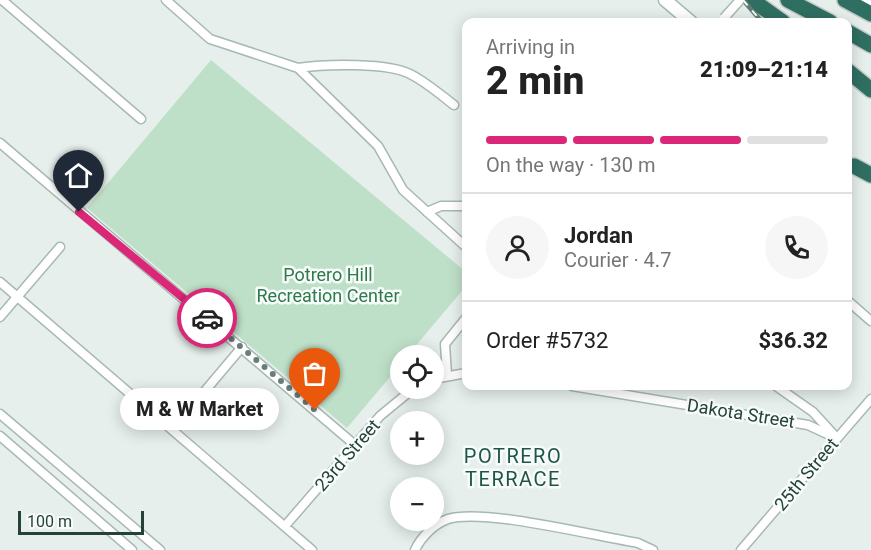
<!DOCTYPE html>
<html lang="en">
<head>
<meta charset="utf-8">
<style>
	:root { --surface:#fff; --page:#f6f6f6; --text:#222; --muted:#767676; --line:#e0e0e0; --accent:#db2777 }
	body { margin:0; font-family:Roboto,sans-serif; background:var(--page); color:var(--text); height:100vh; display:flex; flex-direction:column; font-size:22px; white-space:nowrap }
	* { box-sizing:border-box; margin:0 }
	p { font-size:20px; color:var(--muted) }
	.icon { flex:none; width:33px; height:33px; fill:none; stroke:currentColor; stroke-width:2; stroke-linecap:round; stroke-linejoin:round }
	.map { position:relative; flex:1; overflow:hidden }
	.side { position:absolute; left:462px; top:18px; width:390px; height:372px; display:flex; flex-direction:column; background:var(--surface); border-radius:12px; box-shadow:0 3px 15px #0003 }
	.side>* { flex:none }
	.fabs { position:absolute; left:390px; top:345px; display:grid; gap:12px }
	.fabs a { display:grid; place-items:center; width:54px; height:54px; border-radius:50%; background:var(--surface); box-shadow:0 3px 15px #0003; font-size:30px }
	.scale { position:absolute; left:18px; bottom:15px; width:126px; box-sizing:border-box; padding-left:6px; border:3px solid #24423a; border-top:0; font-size:16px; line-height:21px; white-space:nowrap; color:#24423a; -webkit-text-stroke:4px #f7fbf9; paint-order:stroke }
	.pin { position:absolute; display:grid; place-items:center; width:51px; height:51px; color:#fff; margin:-62px -26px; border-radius:50% 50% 50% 0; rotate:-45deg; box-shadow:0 0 6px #0007 }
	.pin .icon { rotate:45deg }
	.courier { position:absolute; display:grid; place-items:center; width:60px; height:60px; margin:-30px; border:4px solid #db2777; border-radius:50%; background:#fff; color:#222; box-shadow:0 2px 8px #0007 }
	.bubble { position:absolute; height:42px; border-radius:21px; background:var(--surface); box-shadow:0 3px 15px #0003; font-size:20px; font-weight:800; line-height:42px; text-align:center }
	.summary em { font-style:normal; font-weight:800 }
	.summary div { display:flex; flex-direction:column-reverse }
	.summary { display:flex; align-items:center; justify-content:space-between; height:102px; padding:0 24px }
	h1 { font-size:39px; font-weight:800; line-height:45px }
	.bar { display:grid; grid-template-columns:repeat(4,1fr); gap:9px 6px; align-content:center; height:72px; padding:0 24px }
	.bar i { height:8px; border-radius:4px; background:var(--line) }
	.bar .on { background:var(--accent) }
	.bar p { grid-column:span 4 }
	.line { display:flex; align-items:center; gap:15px; padding:0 24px; border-top:2px solid var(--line) }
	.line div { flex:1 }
	.round { display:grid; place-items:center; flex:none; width:63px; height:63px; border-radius:32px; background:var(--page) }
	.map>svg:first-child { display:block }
	.green { fill:#bfe0c8 }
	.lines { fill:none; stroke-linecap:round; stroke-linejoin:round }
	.street-casing { stroke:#a8b8b2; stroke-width:11 }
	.secondary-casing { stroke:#a4bbb3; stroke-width:15 }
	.highway-casing { stroke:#c2cac8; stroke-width:18 }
	.street { stroke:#fff; stroke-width:8 }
	.secondary { stroke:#fff; stroke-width:12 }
	.highway { stroke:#2f6f62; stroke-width:15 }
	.rail-casing { stroke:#5f7d75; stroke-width:4.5 }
	.rail { stroke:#f7fbf9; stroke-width:2; stroke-dasharray:7; stroke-linecap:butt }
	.street-bridge-casing { stroke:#a8b8b2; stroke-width:11; stroke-linecap:butt }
	.street-bridge { stroke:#fff; stroke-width:8 }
	.done { stroke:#687f78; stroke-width:6; stroke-dasharray:0 10.8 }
	.route { stroke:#db2777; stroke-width:8 }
	.labels { text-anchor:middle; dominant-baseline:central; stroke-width:5; stroke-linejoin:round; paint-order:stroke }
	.park-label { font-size:18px; fill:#2d7a4b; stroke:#f7fbf9 }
	.street-label { font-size:18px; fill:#24423a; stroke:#f7fbf9 }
	.neighbourhood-label { font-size:20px; letter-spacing:1.5px; fill:#1f5548; stroke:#f7fbf9 }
</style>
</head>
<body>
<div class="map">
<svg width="871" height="550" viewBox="0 0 871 550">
	<rect width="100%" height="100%" fill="#e6efeb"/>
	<path class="green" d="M211 60 466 272V286L408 355 400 356V365L347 428 87 208Z"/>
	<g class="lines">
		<g class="street-casing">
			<path id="street" d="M2 0 141 119
				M166 0 210 39 298 68 378 146 403 190 466 247
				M862 0 871 5
				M298 68C324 64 390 62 412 75 427 83 441 95 454 105
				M0 143 355 445
				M427 212 441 206H466
				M0 282 312 550
				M848 301 871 321
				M0 317 60 247
				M447 375 445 344 466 318
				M434 379 466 373
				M572 386 808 425 836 438
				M776 386 813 412 834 435
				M0 414 160 550
				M172 430 242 347
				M0 436 132 550
				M285 526 380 416 414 388
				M415 550C421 537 434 524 448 519 484 508 595 536 638 543L653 550
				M741 550 871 399"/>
		</g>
		<g class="secondary-casing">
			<path id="secondary" d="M665 0 691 22"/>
		</g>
		<g class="highway-casing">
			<path id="highway" d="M752 0 783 22
				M788 0 830 22
				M845 0 871 14
				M848 32 871 45
				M848 71 871 90
				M854 166 871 175"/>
		</g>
		<use href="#street" class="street"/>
		<use href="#secondary" class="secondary"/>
		<use href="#highway" class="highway"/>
		<g class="rail-casing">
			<path id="rail" d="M743 0 762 22"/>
		</g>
		<use href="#rail" class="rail"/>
		<g class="street-bridge-casing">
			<path id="street-bridge" d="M724 18 740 0"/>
		</g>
		<use href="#street-bridge" class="street-bridge"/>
	</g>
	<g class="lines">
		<path class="done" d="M207 318 315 410"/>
		<path class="route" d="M79 212 207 318"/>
	</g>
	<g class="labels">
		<g class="park-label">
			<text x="328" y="274">Potrero Hill<tspan x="328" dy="21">Recreation Center</tspan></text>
		</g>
		<g class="street-label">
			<text transform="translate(741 413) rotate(9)">Dakota Street</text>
			<text transform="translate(347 455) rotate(-49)">23rd Street</text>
			<text transform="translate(806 474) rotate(-50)">25th Street</text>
		</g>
		<g class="neighbourhood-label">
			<text x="513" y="456">POTRERO<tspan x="513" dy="23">TERRACE</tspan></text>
		</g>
	</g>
</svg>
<div class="fabs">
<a><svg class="icon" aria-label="locate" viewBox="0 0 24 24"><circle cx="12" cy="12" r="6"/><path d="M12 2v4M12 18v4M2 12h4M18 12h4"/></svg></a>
<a>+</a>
<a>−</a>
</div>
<div class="scale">100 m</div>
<div class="pin" style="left:315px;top:410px;background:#ea580c"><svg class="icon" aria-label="bag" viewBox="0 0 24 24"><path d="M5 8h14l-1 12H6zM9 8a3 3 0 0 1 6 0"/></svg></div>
<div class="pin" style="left:79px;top:212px;background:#1f2937"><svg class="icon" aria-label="home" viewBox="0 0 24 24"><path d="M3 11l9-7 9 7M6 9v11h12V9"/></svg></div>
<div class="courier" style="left:207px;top:318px"><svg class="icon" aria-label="car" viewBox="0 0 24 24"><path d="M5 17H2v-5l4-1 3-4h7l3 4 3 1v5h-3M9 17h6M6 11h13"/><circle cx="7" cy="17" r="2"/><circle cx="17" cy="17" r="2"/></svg></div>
<div class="bubble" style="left:120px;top:388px;width:159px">M &amp; W Market</div>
<section class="side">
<div class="summary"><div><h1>2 min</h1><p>Arriving in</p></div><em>21:09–21:14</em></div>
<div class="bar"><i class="on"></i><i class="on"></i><i class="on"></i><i></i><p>On the way · 130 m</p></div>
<div class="line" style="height:108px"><a class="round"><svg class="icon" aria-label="person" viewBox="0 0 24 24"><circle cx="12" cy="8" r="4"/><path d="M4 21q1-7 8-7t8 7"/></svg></a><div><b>Jordan</b><p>Courier · 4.7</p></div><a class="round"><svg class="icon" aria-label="phone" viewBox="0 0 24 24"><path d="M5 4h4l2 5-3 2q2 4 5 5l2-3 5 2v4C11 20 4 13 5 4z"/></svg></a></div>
<div class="line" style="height:78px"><div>Order #5732</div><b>$36.32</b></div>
</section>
</div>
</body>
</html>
